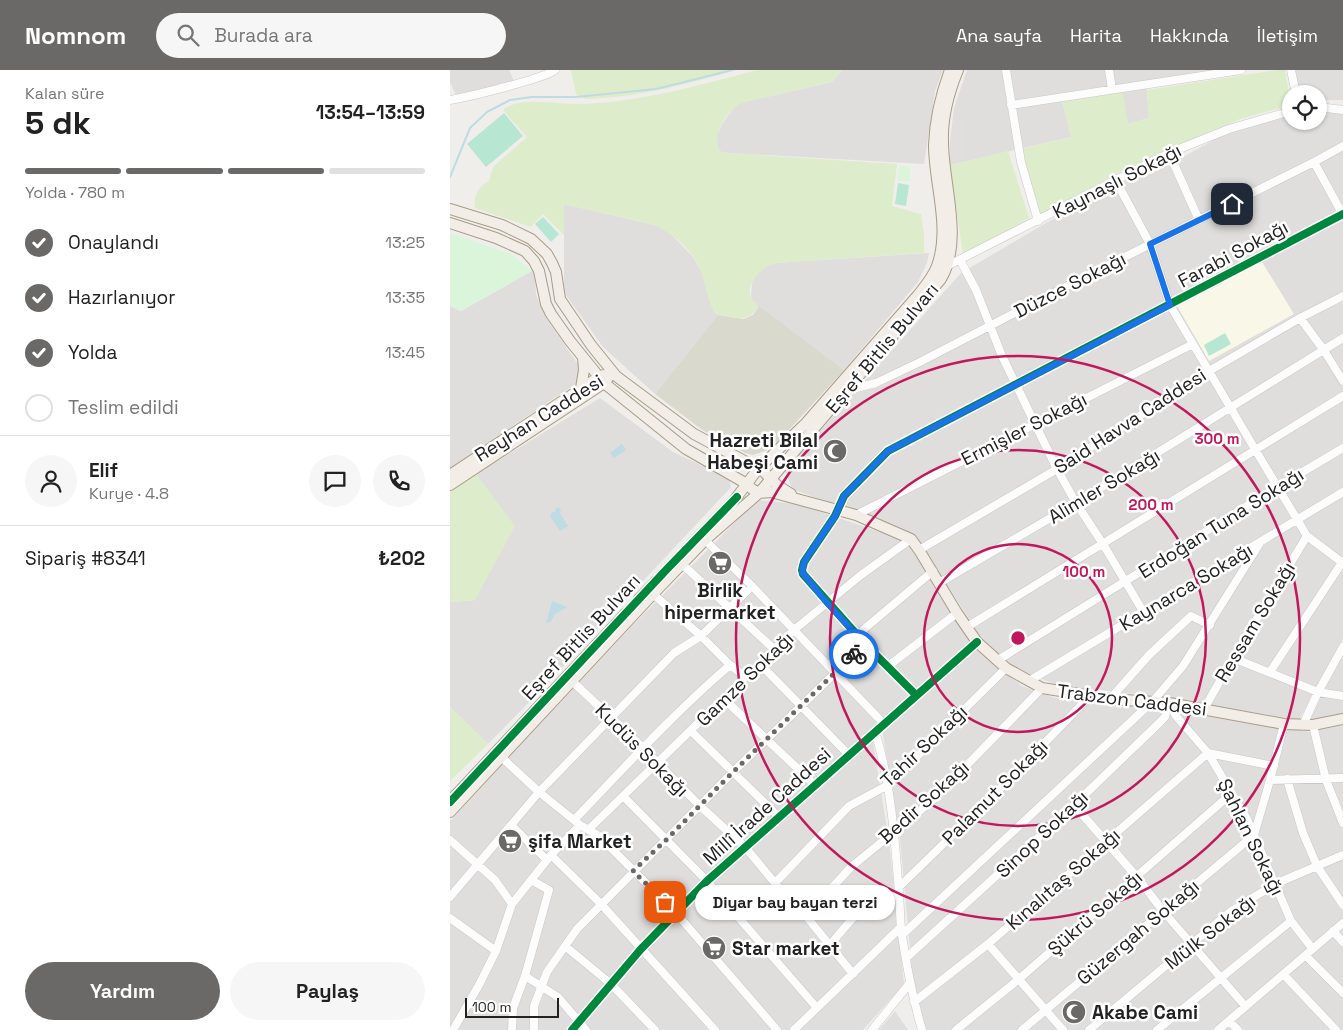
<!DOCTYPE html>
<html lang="tr">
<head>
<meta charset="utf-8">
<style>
	:root { --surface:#fff; --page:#f6f6f6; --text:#222; --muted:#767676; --line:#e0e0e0; --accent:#6a6968 }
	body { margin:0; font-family:"Space Grotesk",sans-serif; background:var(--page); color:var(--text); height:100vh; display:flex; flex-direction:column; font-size:19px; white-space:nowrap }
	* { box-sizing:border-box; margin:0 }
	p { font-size:16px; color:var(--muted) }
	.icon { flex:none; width:28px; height:28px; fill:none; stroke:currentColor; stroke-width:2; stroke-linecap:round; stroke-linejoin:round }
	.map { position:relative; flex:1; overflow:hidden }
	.sheet { display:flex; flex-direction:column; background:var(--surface); width:450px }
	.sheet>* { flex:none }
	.fabs { position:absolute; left:832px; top:15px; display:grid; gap:10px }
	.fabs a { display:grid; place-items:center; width:45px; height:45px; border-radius:50%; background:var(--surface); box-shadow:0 1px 4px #0004; font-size:25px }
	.scale { position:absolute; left:15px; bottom:12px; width:94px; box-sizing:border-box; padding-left:5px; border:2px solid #222; border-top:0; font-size:14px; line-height:18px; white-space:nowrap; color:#222; -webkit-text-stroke:4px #fff; paint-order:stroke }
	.pin { position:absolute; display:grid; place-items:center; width:42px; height:42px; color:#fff; margin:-21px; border-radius:10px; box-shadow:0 2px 8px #0006 }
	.courier { position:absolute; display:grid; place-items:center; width:50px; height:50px; margin:-25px; border:4px solid #1a73e8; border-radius:50%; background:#fff; color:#222; box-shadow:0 1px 6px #0007 }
	.bubble { position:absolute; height:35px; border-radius:18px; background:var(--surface); box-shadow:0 1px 4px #0004; font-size:16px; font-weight:800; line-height:35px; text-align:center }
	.overview em { font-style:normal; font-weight:800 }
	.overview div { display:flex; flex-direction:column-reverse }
	.overview { display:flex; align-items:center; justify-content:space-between; height:85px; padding:0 25px }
	h1 { font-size:32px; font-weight:800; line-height:38px }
	.bar { display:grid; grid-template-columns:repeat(4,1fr); gap:8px 5px; align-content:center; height:60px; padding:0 25px }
	.bar i { height:6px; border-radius:4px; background:var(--line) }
	.bar .active { background:var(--accent) }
	.bar p { grid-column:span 4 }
	.line { display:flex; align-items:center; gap:12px; padding:0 25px; border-top:1px solid var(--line) }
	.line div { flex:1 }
	.round { display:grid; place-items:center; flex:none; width:52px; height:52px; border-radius:26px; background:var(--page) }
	ol { padding:0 25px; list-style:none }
	li { display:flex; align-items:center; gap:15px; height:55px }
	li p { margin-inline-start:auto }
	li .icon { padding:5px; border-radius:50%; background:var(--accent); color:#fff; stroke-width:4 }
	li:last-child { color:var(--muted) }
	li i { width:28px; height:28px; border:2px solid var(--line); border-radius:50% }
	.primary-button { display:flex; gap:10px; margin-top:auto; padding:10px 25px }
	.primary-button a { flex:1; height:58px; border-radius:30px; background:var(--accent); color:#fff; font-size:20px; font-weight:800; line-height:58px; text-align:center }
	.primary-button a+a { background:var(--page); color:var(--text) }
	header { display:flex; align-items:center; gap:30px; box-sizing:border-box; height:70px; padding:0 25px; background:var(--accent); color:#fff }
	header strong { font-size:24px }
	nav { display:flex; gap:28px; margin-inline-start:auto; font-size:18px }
	.search { width:350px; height:45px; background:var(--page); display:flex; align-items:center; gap:12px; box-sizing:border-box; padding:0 18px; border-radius:28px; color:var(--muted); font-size:19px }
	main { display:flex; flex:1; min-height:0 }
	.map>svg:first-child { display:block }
	.residential { fill:#dfdedc }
	.education { fill:#f8f7e8 }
	.construction { fill:#d9d9cd }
	.grass { fill:#ddeccb }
	.park { fill:#daf5da }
	.pitch { fill:#b7e6d2 }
	.parking { fill:#e0dfde }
	.water { fill:#bfdbe3 }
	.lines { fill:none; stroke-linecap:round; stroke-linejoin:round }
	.stream { stroke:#bfdbe3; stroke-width:2 }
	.minor-casing { stroke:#c9c8c7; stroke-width:9 }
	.major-casing { stroke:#a79c86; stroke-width:12 }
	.minor { stroke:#fdfcfc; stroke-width:8 }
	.major { stroke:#f3ede7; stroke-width:10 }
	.cycleway-casing { stroke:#fff; stroke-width:11 }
	.cycleway { stroke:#00873e; stroke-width:8 }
	.done { stroke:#6a6968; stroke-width:5; stroke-dasharray:0 9 }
	.route { stroke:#1a73e8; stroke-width:6 }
	.ring { fill:none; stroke:#c2185b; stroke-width:2.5 }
	.labels { text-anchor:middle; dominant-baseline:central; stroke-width:5; stroke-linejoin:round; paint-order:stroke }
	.street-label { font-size:19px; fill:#222; stroke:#fff }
	.poi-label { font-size:19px; font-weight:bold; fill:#222; stroke:#fff; text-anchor:start }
	.centre { fill:#c2185b; stroke:#fff; stroke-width:2.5 }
	.ring-label { font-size:15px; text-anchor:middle; font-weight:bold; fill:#c2185b; stroke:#fff; stroke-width:5; stroke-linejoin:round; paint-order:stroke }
</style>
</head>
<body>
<header>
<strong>Nomnom</strong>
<div class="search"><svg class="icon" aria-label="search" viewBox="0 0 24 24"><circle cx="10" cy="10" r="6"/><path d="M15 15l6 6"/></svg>Burada ara</div>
<nav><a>Ana sayfa</a><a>Harita</a><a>Hakkında</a><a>İletişim</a></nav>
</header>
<main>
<section class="sheet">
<div class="overview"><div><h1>5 dk</h1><p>Kalan süre</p></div><em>13:54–13:59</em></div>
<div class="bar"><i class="active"></i><i class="active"></i><i class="active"></i><i></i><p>Yolda · 780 m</p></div>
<ol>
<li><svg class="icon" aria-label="check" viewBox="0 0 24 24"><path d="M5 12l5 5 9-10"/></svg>Onaylandı<p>13:25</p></li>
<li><svg class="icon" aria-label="check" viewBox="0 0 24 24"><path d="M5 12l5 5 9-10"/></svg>Hazırlanıyor<p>13:35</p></li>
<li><svg class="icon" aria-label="check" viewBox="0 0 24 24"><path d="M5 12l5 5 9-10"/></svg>Yolda<p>13:45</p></li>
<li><i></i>Teslim edildi</li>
</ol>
<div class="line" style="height:90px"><a class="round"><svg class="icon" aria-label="person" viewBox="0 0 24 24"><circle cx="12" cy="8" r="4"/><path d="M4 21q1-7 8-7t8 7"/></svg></a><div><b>Elif</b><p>Kurye · 4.8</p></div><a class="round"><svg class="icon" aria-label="chat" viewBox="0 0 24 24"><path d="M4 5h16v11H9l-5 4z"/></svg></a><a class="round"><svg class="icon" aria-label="phone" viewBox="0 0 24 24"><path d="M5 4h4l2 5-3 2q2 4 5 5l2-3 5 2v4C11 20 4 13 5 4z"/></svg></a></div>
<div class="line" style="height:65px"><div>Sipariş #8341</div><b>₺202</b></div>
<div class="primary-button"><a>Yardım</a><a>Paylaş</a></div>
</section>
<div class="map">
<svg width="893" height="960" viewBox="0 0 893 960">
	<rect width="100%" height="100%" fill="#f0eeeb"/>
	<path class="residential" d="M0 0H59L64 11 7 27 0 12Z
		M392 0H493L485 21 474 94 279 83 271 82 267 76 266 67 272 54 286 35 294 32 382 12Z
		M517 0H772L696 11 699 48 678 54 612 30 621 67 500 95V73L504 38Z
		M844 0H893V30H869V24H850Z
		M877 41 893 44V569L849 650 724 629 607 615 567 599 534 572 464 464 342 419 335 400 511 203 596 153 675 110 719 95 767 68 828 45 841 44V51H869V42Z
		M114 134 204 155 217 160 243 187 251 201 264 241 268 245 205 324 153 277 116 225 114 214Z
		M479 183 477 193 468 212 394 300 303 232 301 227 302 213 305 206 316 196 325 193Z
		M82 201 85 206 86 225 96 248 129 296V306L127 313 0 398V236L11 241Z
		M150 328 223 382 275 406 279 409 281 417 91 620 38 674 0 637V532L25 530 26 404Z
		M307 430 348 434 453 470 462 480 522 573 426 654 422 666 439 771 454 914 413 960H0V751L179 559Z
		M526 578 572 616 605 628 708 637 861 662 893 655V960H476L464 923 450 769 432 659Z
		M893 583V645L859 651 887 593Z
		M445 941 458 960H429Z"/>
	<path class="education" d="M812 192 844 244 759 291 727 236Z"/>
	<path class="construction" d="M309 236 394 300 325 375 315 381 303 385 295 383 251 359 205 324 268 245 294 249 303 245Z"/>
	<path class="grass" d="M121 0H287C238 14 186 28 135 29L126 24Z
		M307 0H392L382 12 294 32C278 39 259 65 271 82L279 83 447 94 442 136 471 144 474 165V183L325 193C307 199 288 222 309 236 296 254 288 248 268 245 256 233 257 216 251 201 243 181 223 163 204 155L114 134V165L93 144 81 157 25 138C23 126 29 116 39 111L43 97 77 67 53 40C69 25 111 35 131 34 191 32 250 15 307 0Z
		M827 0H835L841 35 790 49 720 84 681 96 590 145 581 124 568 80 621 67 612 29 673 23 678 54 699 48 697 20Z
		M558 81 579 148 513 185 500 95Z
		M26 404 65 456 25 530 0 532V422Z
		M0 637 38 674 0 711Z"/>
	<path class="park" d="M449 96H460V111H448Z
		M0 163 61 184 82 201 10 241 0 236Z"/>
	<path class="pitch" d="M54 43 73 66 36 97 17 74Z
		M448 113 459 115 456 136 445 134Z
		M93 147 109 164 101 172 85 154Z
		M775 263 781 274 759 286 754 275Z"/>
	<path class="parking" d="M503 49 514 50 513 89 500 92V73Z"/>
	<path class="water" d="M172 374 176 380 164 388 160 383Z
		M108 437 111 440 110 443 118 456 110 461 100 446 102 442H106L105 439Z
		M102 531 117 537 105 544 101 551 96 554Z"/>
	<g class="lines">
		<path class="stream" d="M0 107 20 58 37 42 60 30 82 27H126L206 19 282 0"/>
		<g class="minor-casing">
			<path id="minor" d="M556 0 571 92 588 151
				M659 0 662 19
				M841 0 846 24
				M0 30C27 25 53 18 80 10 88 7 98 5 105 0
				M561 35 791 0
				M869 37 893 40
				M719 83 749 150
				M864 92 893 145
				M665 109 700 174 720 235 806 381 857 466 893 493
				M510 190 526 220 552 286 607 399 626 433 653 474 694 543
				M499 195 719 83 779 59 841 41
				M850 248 873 279 893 311
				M396 318 398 320 426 313 470 292 619 215 864 92 893 76
				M406 445 743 274
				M255 470 302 516 434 654
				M469 480 607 399 759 301 850 248 893 226
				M232 494 325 580
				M489 513 626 433 893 268
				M203 524 251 566 280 595 296 607
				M517 557 893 326
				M407 565 483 501
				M783 588 868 622 893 626
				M548 590 829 416 893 378
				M310 594 399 685
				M437 597 507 543
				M820 602 893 491
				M122 611 193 678 250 736 295 777 325 813 356 846 403 904
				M579 611 893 422
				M466 625 415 574 353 504 352 500 354 492 385 446 394 426 438 381 893 144
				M274 629 365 715
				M660 629 699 585 741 546 760 555
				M719 633 726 646 758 683 797 749 841 851 862 878
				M754 639 783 588 857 466
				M853 655 868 622 893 577
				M863 655 876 710 893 753
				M241 661 329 747
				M425 661C441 714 445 769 449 824 450 835 450 847 451 859 456 893 462 926 472 960
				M49 685 89 722 130 755 149 766 226 843 327 960
				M837 709 853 763 867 796 893 835
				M820 710 893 708
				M173 726 257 811 367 938
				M624 735 687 807 713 841 795 936
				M124 750C175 697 224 643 280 595
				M61 755 97 790
				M139 759 344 560 411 505 461 469
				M0 770 45 810 62 834
				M101 785 151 834 265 960
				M325 813 399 736 438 715 556 598
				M449 817 553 716 640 626
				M0 827 89 722 224 583 251 566 302 516
				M356 846 401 797 482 731 592 618
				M0 848 46 881
				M883 861 893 872
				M452 865 703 631 733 596 810 473
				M538 874 613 960
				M380 875C390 863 413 834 426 827 433 824 442 826 450 826
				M115 876 161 914 205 960
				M856 886 893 923
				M456 888 624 735 705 657 715 647 719 633
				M834 905 886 960
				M75 906 108 927 136 960
				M464 932 538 874 758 683 824 696
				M779 951 788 960
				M3 960 29 915 46 881 62 834 101 785 130 755
				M62 960 63 938 75 906 99 820 81 810
				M84 960V936L97 902 127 859 283 702 415 574
				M122 960 191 879 257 811 527 572
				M344 960 451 857
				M422 960 459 914
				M506 960 569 909 782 723
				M572 960 804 765 820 710 834 654
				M639 960 780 842 825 814 893 785
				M707 960 841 851
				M768 960 893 853"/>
		</g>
		<g class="major-casing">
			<path id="major" d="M0 139 52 155 81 169 97 184 102 193 106 202 110 229 141 275 166 306 244 364 313 401 327 415 341 424
				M0 153 46 168 75 181 84 191 89 201 96 234 101 244 120 271 154 313 236 379 297 414 302 419 309 423 321 422 406 445 461 469 469 480 507 543 527 572 556 598 592 618 660 629 719 633 834 654 863 655 893 649
				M131 318 134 300 133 287
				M0 405 149 307 154 305
				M0 415 154 313 158 308
				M189 529 283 432 308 399 356 353 468 225C475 216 483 207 487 196 501 157 484 114 484 75 485 49 491 24 500 0
				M3 728 176 543
				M0 742 203 524 255 470 309 423 491 209C514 170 493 114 493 72 492 48 499 22 508 0"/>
		</g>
		<use href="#minor" class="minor"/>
		<use href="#major" class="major"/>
		<g class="cycleway-casing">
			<path id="cycleway" d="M466 625 415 574 353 504 352 500 354 492 385 446 394 426 438 381 893 144
				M0 732 217 499 287 427
				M122 960 191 879 257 811 527 572"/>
		</g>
		<use href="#cycleway" class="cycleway"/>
	</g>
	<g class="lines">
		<path class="done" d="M215 832 183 801 216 770 283 702 404 584"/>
		<path class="route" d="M404 584 415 574 377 533 352 502 354 492 385 446 394 426 438 381 720 235 700 174 782 134"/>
	</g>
	<g class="ring">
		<circle cx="568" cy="568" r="94"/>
		<circle cx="568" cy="568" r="188"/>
		<circle cx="568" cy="568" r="282"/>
	</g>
	<defs>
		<g id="mosque-disc" transform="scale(1.25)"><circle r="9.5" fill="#6a6968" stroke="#fff"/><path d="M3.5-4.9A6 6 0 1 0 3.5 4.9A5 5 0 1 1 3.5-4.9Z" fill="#fff"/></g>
		<g id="supermarket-disc" transform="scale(1.25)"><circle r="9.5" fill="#6a6968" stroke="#fff"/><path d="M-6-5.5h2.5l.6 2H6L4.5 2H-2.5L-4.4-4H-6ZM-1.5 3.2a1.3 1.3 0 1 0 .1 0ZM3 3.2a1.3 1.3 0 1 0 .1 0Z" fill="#fff"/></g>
	</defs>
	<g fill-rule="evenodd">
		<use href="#mosque-disc" x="385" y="381"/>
		<use href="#supermarket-disc" x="270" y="493"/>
		<use href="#supermarket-disc" x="60" y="771"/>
		<use href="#supermarket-disc" x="264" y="878"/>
		<use href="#mosque-disc" x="624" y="942"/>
	</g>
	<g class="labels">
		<g class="street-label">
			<text transform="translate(667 111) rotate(-27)">Kaynaşlı Sokağı</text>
			<text transform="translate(783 184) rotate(-28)">Farabi Sokağı</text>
			<text transform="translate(620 215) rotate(-27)">Düzce Sokağı</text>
			<text transform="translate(432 278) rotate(-50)">Eşref Bitlis Bulvarı</text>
			<text transform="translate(89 348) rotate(-32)">Reyhan Caddesi</text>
			<text transform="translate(680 351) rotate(-33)">Said Havva Caddesi</text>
			<text transform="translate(574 359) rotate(-27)">Ermişler Sokağı</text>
			<text transform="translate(654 416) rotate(-31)">Alimler Sokağı</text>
			<text transform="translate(771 453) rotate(-32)">Erdoğan Tuna Sokağı</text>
			<text transform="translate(736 517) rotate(-31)">Kaynarca Sokağı</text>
			<text transform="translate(805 552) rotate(-59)">Ressam Sokağı</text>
			<text transform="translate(131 567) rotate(-47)">Eşref Bitlis Bulvarı</text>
			<text transform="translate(295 609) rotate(-44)">Gamze Sokağı</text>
			<text transform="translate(682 630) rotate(7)">Trabzon Caddesi</text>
			<text transform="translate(474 676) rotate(-43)">Tahir Sokağı</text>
			<text transform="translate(192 680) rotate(45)">Kudüs Sokağı</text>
			<text transform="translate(545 722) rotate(-45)">Palamut Sokağı</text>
			<text transform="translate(474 732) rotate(-42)">Bedir Sokağı</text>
			<text transform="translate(317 736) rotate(-42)">Millî İrade Caddesi</text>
			<text transform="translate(592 764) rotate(-43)">Sinop Sokağı</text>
			<text transform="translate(801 767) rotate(64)">Şahlan Sokağı</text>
			<text transform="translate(613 809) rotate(-41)">Kınalıtaş Sokağı</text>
			<text transform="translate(645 843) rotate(-41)">Şükrü Sokağı</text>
			<text transform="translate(688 862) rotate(-40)">Güzergah Sokağı</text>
			<text transform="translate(760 862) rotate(-38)">Mülk Sokağı</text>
		</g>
		<g class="poi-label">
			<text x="368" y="370" text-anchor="end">Hazreti Bilal<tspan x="368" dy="22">Habeşi Cami</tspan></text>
			<text x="270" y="520" text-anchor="middle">Birlik<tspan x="270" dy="22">hipermarket</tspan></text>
			<text x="78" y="771">şifa Market</text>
			<text x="282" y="878">Star market</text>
			<text x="642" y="942">Akabe Cami</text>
		</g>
	</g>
	<circle cx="568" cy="568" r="8" class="centre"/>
	<g class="ring-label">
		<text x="767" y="374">300 m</text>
		<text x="701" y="440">200 m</text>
		<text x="634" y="507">100 m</text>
	</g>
</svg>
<div class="fabs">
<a><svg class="icon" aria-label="locate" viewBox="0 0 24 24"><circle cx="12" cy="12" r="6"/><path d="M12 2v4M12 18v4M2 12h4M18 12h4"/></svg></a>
</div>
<div class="scale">100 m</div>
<div class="pin" style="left:215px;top:832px;background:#ea580c"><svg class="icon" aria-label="bag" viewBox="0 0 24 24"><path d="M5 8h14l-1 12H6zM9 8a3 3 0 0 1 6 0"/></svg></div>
<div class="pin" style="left:782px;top:134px;background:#1f2937"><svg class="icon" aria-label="home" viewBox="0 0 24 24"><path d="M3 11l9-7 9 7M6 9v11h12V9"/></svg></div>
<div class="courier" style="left:404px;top:584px"><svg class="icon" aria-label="bike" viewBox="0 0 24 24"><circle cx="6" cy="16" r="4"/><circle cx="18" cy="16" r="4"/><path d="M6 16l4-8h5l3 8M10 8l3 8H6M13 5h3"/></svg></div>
<div class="bubble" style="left:245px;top:815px;width:200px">Diyar bay bayan terzi</div>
</div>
</main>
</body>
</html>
